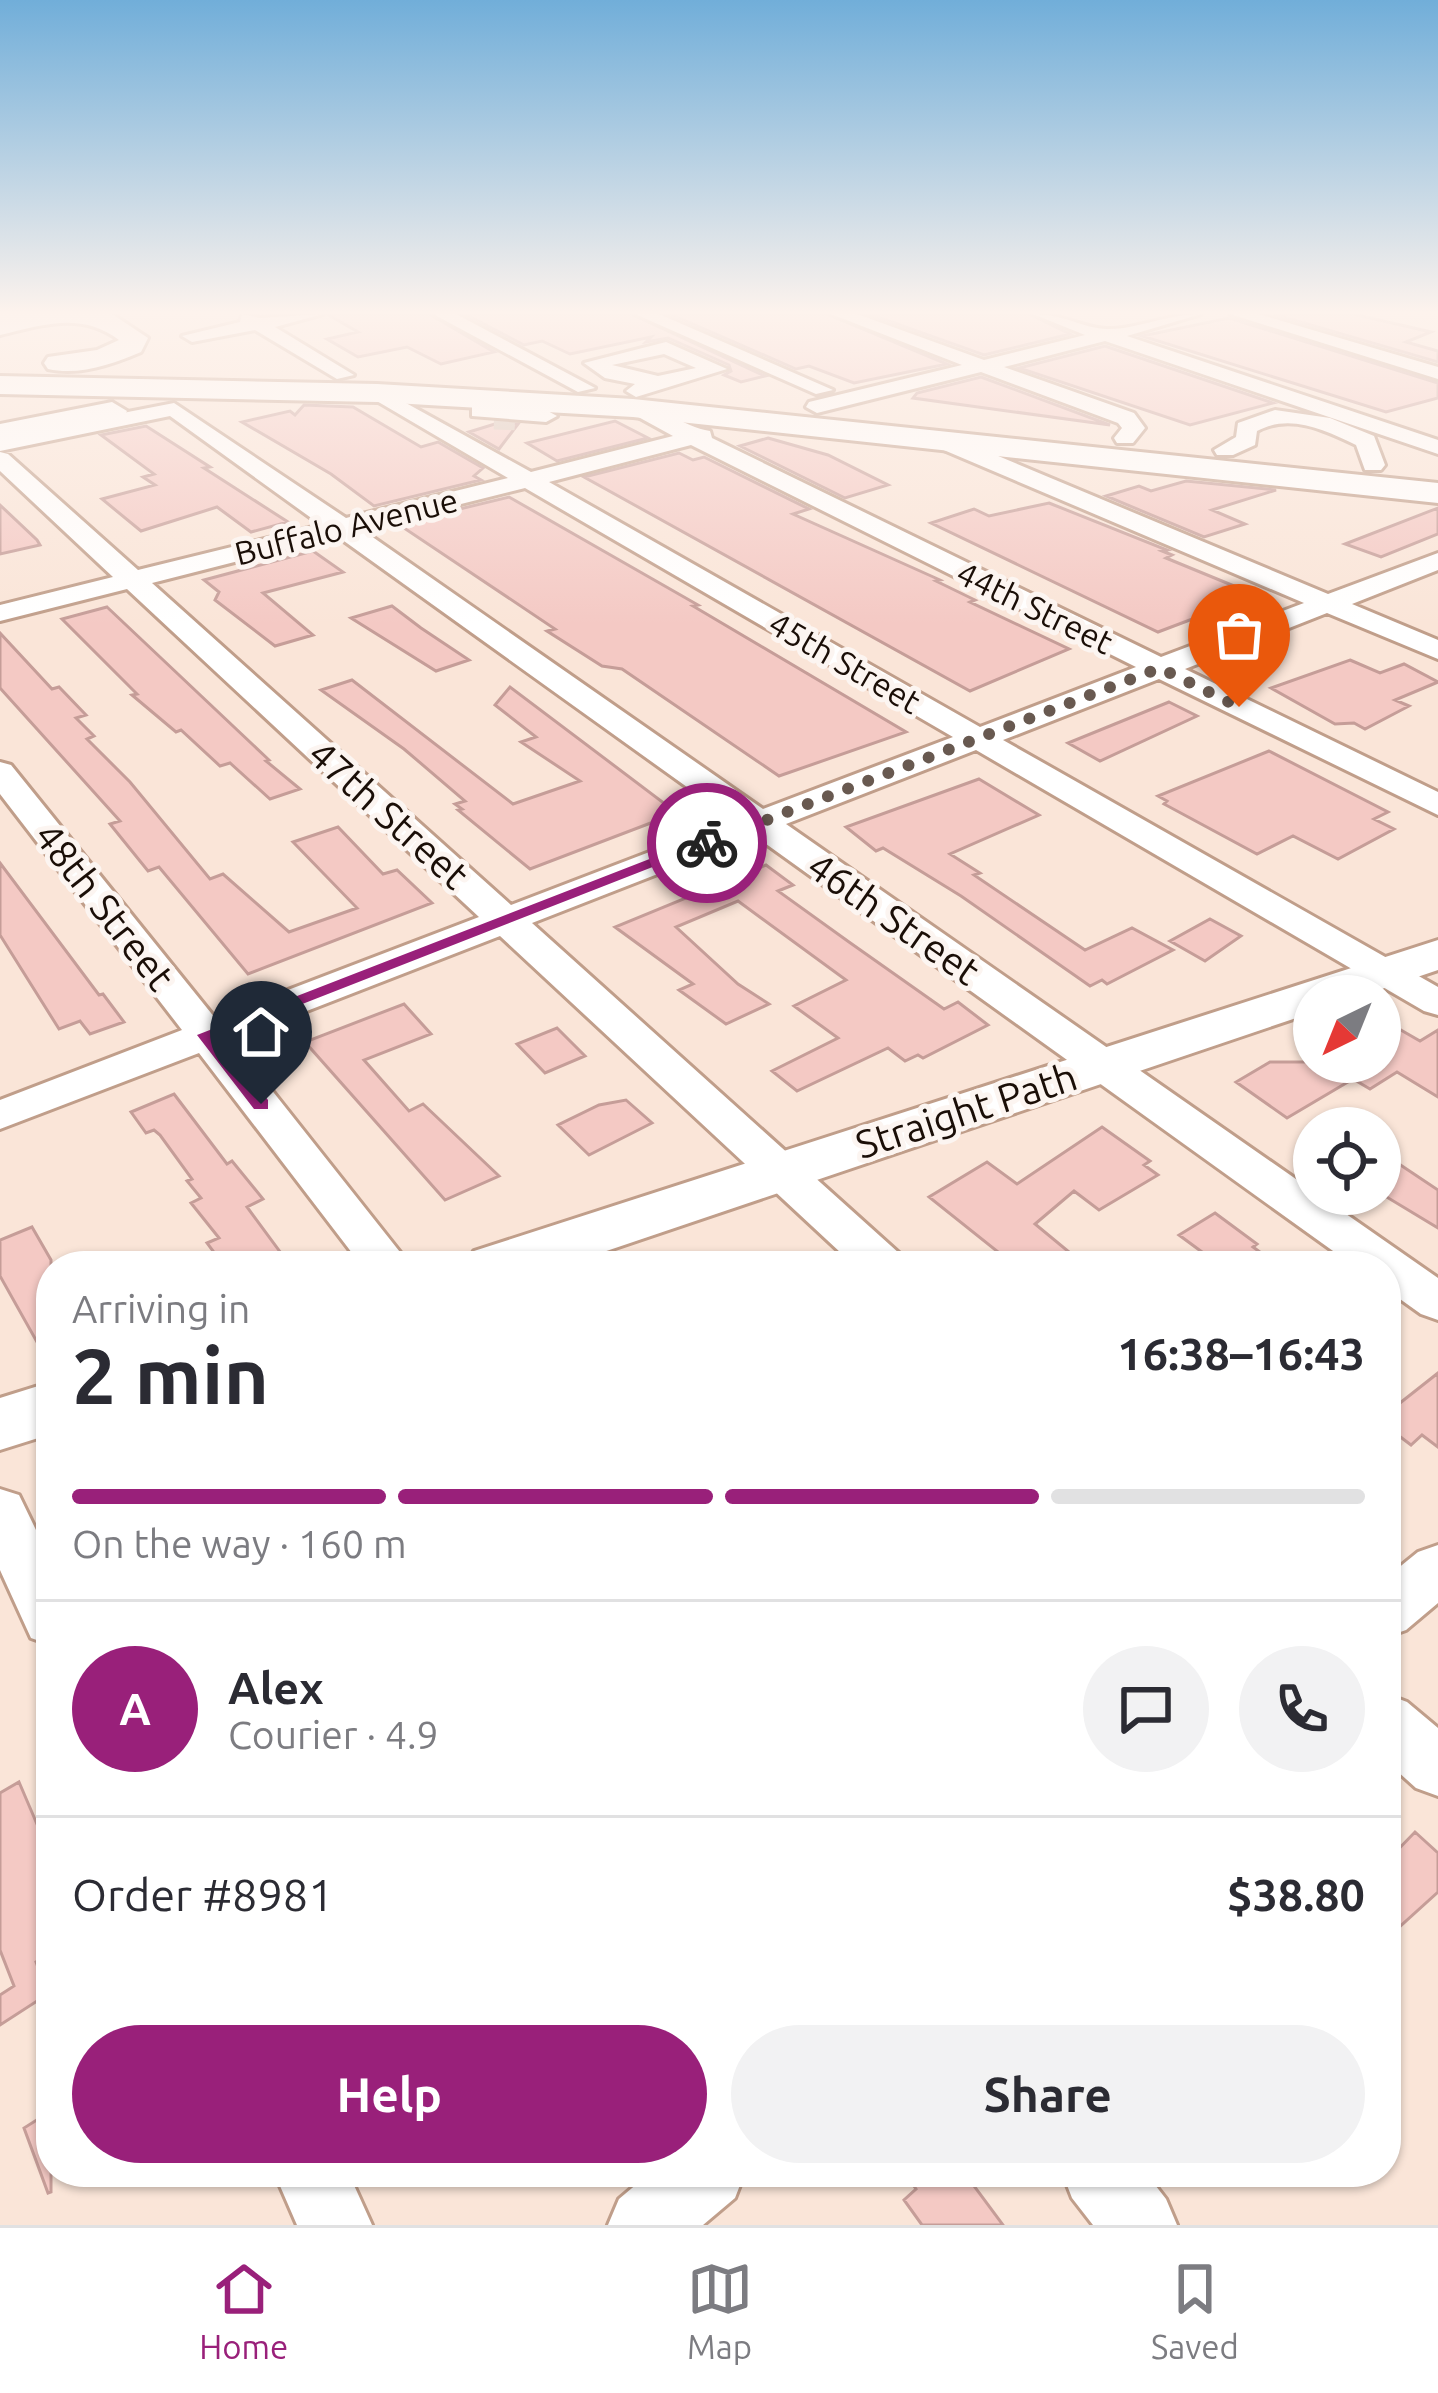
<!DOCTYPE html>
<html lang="en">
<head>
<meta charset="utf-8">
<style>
	:root { --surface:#fff; --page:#f2f2f3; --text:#2b2b33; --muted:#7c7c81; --line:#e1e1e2; --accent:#99207a }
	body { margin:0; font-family:Ubuntu,sans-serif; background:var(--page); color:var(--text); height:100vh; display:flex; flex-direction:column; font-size:45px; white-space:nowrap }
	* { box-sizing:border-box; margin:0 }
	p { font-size:39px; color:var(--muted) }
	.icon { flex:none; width:66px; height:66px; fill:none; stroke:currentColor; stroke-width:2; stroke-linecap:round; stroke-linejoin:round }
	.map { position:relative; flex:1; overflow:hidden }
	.details { position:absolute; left:36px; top:1251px; width:1365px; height:936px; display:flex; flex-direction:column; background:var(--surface); border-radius:48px; box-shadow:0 3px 9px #0004 }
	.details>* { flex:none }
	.needle { width:78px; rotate:223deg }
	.buttons { position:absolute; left:1293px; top:975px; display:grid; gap:24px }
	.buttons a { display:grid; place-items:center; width:108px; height:108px; border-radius:50%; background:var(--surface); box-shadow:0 3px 9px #0004; font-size:60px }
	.pin { position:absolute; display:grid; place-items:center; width:102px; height:102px; color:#fff; margin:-123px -51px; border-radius:50% 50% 50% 0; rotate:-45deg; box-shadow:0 0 12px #0007 }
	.pin .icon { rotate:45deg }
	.courier { position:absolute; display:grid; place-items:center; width:120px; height:120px; margin:-60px; border:9px solid #99207a; border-radius:50%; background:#fff; color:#222; box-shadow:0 3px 15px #0007 }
	.head em { font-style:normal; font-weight:600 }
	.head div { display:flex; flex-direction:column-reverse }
	.head { display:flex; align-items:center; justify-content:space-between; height:204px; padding:0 36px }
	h1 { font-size:78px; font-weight:600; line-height:90px }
	.bar { display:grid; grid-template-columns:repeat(4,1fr); gap:18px 12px; align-content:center; height:144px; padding:0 36px }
	.bar i { height:15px; border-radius:9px; background:var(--line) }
	.bar .on { background:var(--accent) }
	.bar p { grid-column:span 4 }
	.line { display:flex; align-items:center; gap:30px; padding:0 36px; border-top:3px solid var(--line) }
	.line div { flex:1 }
	.round { display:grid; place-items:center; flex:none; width:126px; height:126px; border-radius:63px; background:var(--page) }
	.button { display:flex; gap:24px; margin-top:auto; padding:24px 36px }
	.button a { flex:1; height:138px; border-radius:72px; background:var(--accent); color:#fff; font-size:48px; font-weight:600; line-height:138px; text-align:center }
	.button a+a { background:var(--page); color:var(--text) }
	.menu { display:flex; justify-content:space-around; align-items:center; height:168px; border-top:3px solid var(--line); background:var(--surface); font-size:33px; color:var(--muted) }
	.menu a { display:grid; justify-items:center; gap:6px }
	.menu .on { color:var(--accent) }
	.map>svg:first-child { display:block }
	.building { fill:#f4c9c4; stroke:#c59d98; stroke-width:3 }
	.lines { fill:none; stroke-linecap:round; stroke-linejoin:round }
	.minor-tunnel { stroke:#d8c5b9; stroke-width:21; stroke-dasharray:21 10; stroke-linecap:butt }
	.minor-casing { stroke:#c09e8a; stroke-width:6 }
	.major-casing { stroke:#c09e8a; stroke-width:6 }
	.highway-casing { stroke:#c09e8a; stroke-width:6 }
	.minor { fill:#fff; fill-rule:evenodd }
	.major { fill:#fff; fill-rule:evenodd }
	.highway { fill:#fff; fill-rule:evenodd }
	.route { fill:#99207a }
	.done { stroke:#685950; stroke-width:12; stroke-dasharray:0 21.6 }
	.labels { text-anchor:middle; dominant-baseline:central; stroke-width:10; stroke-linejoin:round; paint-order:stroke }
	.far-street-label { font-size:33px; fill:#1a0e07; stroke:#fcf5f1 }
	.street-label { font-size:39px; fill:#1a0e07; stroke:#fcf5f1 }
</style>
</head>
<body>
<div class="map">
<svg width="1438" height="2225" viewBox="0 0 1438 2225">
	<rect width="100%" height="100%" fill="#fae5d8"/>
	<path class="building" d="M327 314H429L494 352 441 364 407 347 358 357 327 339 358 332Z
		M465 314H631L765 376 741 382 724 375 731 371 729 365 668 338 646 342 651 337 570 354 542 341 524 345Z
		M670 314H827L947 364 854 383 809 366 796 369Z
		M869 314H1029L1070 334 984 355Z
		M1273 314H1353L1431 332 1406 342 1438 351V362Z
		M1229 318 1438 383V398L1386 412 1142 336Z
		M1105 346 1273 403 1190 425 1019 368Z
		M981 377 1110 425 913 398 917 393Z
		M304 405 353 407 421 447 438 442 483 468 474 476 481 480 374 506 331 474 242 422 290 411 295 415Z
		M615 421 648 438 557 461 527 443Z
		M498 423 518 424 499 449 469 432Z
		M146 426 210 467 204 468 288 522 251 532 217 507 141 531 102 499 155 485 143 477 154 474 101 435Z
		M768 438 828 455 888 485 845 498 740 446Z
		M679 453 693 460 704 457 809 509 793 514 940 580 936 581 975 600 970 602 1069 649 970 691 584 477Z
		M1186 481 1276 490 1212 510 1245 524 1204 537 1106 496 1139 486 1151 491Z
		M509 497 698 605 693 606 906 732 779 776 622 669 602 666 547 631 555 629 398 524Z
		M1049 503 1167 550 1162 551 1172 555 1166 558 1256 595 1158 632 931 523 974 509 989 516Z
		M0 505 37 540 40 545 0 554Z
		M1438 508V534L1381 557 1345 544Z
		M313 551 343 572 263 593 313 635 275 646 215 600 219 592 204 580Z
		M392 606 421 628 469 660 436 671 351 618Z
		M107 607 269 760 266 761 300 789 270 799 230 763 220 766 181 730 176 732 132 695 137 694 62 619Z
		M0 633 52 689 59 687 86 715 76 718 94 736 87 739 130 782 210 879 223 874 289 932 357 908 293 842 338 827 383 874 397 870 432 903 248 974 159 867 148 871 110 824 120 821 0 688Z
		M1350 660 1380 673 1404 664 1438 682 1395 700 1409 706 1365 729 1354 723 1335 724 1271 688Z
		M352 680 513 804 580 781 521 742 536 737 495 705 510 687 677 813 530 869 458 810 462 809 455 804 465 801 404 749 321 690Z
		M1169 702 1197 716 1100 761 1068 743Z
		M1269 751 1388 812 1374 819 1394 829 1338 859 1293 836 1257 854 1164 804 1167 801 1158 796Z
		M979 779 1039 815 950 854 980 873 974 875 1085 950 1132 928 1173 950 1107 984 1102 980 1090 986 961 896 883 848 876 851 846 827Z
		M0 863 99 995 103 994 124 1022 90 1034 80 1021 59 1029 0 935Z
		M766 865 793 885 778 891 849 942 944 1009 958 1002 988 1025 923 1058 918 1055 905 1061 888 1048 797 1091 772 1071 838 1038 794 1006 846 980 738 901 676 927 738 984 769 1004 726 1024 679 990 693 984 615 927Z
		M1210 919 1241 936 1205 961 1170 941Z
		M404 1004 431 1034 364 1060 409 1111 423 1104 499 1176 445 1200 305 1042Z
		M1380 1018 1420 1041 1438 1030V1097L1397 1072 1370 1089 1353 1079 1287 1118 1236 1082 1270 1062H1380Z
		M557 1028 585 1056 545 1073 517 1044Z
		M174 1094 227 1164 232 1161 263 1199 247 1207 281 1253 251 1266H224L207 1243 219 1238 191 1203 201 1198 187 1181 192 1179 160 1135 154 1130 146 1133 131 1112Z
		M626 1100 652 1123 589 1155 558 1125 599 1105Z
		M1102 1127 1150 1161 1144 1165 1158 1175 1099 1210 1074 1191 1035 1224 1086 1266H1037L1025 1257 1013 1264 929 1197 987 1162 1017 1184Z
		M1396 1162 1438 1190V1228L1380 1193V1173Z
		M1215 1213 1257 1244 1253 1247 1279 1266H1221L1179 1235Z
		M32 1227 51 1260V1367L0 1276V1240Z
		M1438 1373V1447L1422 1435 1411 1445 1386 1426V1414Z
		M19 1782 51 1857V1953L36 1962 48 1994 0 2025V1995L14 1986 0 1950V1793Z
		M1415 1832 1438 1853V1892L1386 1939V1862Z
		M51 2111V2192L48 2193 24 2128Z
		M904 2172H988L974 2186 1003 2225H922L904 2200 916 2189Z"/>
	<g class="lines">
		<path class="minor-tunnel" d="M494 419 522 420"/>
		<g class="minor-casing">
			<path id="minor" d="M242 314 260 318 323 314 275 327 354 375 337 379 255 330 192 342 182 336 240 322Z
				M433 314H456L595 388 578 392Z
				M635 314H659L833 390 816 394Z
				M831 314H857L984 360 1085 335 1033 314C1064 314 1085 329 1107 329 1134 330 1168 314 1201 314L1127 336 1438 440V454L1105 341 1004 367 1134 413 1145 428 1133 443H1117L1114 438 1122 428 1118 423 981 372 817 413 806 407 809 402 962 365Z
				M1230 314H1258L1438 367V379Z
				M666 342 727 369 636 397 626 391 635 384 605 378 584 363ZM664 354 696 368 658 376 612 365Z
				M377 387 531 472 673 436 622 408 625 403C653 400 682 427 710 431L712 438 1161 657 1304 603 932 445V435H948L1328 594 1438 553V570L1352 604 1438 640V659L1327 613 1185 669 1438 792V815L1159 679 1003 740 1438 987V1015L1424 1011 976 750 786 824 1438 1278V1320L1421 1314 1386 1289V1266H1354L755 836 532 923 900 1254 907 1266H855L500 936 232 1040 411 1266H362L199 1053 0 1129V1100L182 1030 0 794V762L11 765 215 1018 479 917 127 589 0 621V605L113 577 0 471V452L8 454 138 570 321 525 170 416 0 451V437L174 403 346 518 508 478 370 397V389ZM691 445 1136 667 980 727 549 482ZM525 488 953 737 763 809 361 529ZM337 536 733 820 511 905 152 583Z
				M480 405 546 410 557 416 546 422 472 416V406Z
				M1275 410 1330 418 1374 436 1385 465 1381 470H1365L1356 445C1325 430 1290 413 1257 431L1255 445 1233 455H1217L1214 450 1236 437 1238 423Z
				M0 1489 19 1495 51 1561V1645L31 1638 0 1570Z
				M1438 1545V1603L1406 1630 1386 1637V1578L1418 1552Z
				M1386 1694 1407 1702 1438 1728V1796L1416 1788 1386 1761Z
				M274 2172H348L372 2225H297Z
				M651 2172H745L735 2198 703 2225H608L619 2199Z
				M1062 2172H1145L1166 2199 1177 2225H1093L1072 2198Z"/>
		</g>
		<g class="major-casing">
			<path id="major" d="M0 314H28L0 329Z
				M1438 940V970L1361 996H1314V1012L562 1266H465L474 1251Z
				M51 1382V1434L0 1450V1398Z"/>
		</g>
		<g class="highway-casing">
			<path id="highway" d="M16 314H112L148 338 141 352C113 364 79 376 48 369L44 363 48 357 97 350 119 340C81 311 42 325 0 335V318Z
				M0 376 377 384 633 399 1438 483V503L633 417 377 402 0 394Z
				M112 402 127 411 123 418 0 442V424Z"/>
		</g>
		<use href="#minor" class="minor"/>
		<use href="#major" class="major"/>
		<use href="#highway" class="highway"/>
	</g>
	<linearGradient id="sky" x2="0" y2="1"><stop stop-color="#71aed9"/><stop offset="0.5" stop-color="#fdf3ed"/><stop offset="1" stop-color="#fdf3ed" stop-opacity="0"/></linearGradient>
	<rect width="1438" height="625" fill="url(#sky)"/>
	<path class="route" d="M701 839 714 843 218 1037 268 1100V1109H254L197 1035Z"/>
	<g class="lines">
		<path class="done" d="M707 843 1160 668 1239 707"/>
	</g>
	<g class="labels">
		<g class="far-street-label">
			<text transform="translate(346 526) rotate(-14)">Buffalo Avenue</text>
			<text transform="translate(1035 607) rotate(26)">44th Street</text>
			<text transform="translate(845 662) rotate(30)">45th Street</text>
		</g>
		<g class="street-label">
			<text transform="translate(389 814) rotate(42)">47th Street</text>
			<text transform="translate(105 906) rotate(52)">48th Street</text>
			<text transform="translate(894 918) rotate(35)">46th Street</text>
			<text transform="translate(966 1110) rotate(-18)">Straight Path</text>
		</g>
	</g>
</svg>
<div class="buttons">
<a><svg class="needle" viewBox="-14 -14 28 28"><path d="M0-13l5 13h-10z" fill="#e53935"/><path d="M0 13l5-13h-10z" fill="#7c7c81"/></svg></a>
<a><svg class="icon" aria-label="locate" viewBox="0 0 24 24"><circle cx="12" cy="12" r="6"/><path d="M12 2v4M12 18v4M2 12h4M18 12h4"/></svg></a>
</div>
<div class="pin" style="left:1239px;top:707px;background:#ea580c"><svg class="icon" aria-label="bag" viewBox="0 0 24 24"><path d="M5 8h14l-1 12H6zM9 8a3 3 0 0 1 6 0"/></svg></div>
<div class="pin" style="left:261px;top:1104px;background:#1f2937"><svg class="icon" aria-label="home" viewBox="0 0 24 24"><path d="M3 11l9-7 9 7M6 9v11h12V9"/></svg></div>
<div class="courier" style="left:707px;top:843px"><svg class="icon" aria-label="bike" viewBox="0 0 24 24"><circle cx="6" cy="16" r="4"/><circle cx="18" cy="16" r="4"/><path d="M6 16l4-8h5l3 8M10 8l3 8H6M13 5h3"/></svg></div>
<section class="details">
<div class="head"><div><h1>2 min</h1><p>Arriving in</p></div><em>16:38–16:43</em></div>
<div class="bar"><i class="on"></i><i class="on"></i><i class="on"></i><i></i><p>On the way · 160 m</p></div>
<div class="line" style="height:216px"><b class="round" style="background:var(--accent);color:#fff">A</b><div><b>Alex</b><p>Courier · 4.9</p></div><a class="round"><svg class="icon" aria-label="chat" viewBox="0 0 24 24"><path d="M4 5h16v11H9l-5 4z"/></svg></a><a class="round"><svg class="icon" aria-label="phone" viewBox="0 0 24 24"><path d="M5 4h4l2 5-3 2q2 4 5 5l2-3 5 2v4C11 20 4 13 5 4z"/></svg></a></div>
<div class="line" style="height:156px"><div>Order #8981</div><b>$38.80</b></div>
<div class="button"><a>Help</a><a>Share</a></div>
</section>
</div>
<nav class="menu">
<a class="on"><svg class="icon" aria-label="home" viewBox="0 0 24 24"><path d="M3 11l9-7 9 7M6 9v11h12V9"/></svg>Home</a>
<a><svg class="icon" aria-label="map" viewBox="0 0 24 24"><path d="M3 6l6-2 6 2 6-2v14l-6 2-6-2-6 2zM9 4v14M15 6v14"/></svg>Map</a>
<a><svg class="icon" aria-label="saved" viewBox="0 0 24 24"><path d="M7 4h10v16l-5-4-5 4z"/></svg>Saved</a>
</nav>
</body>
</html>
